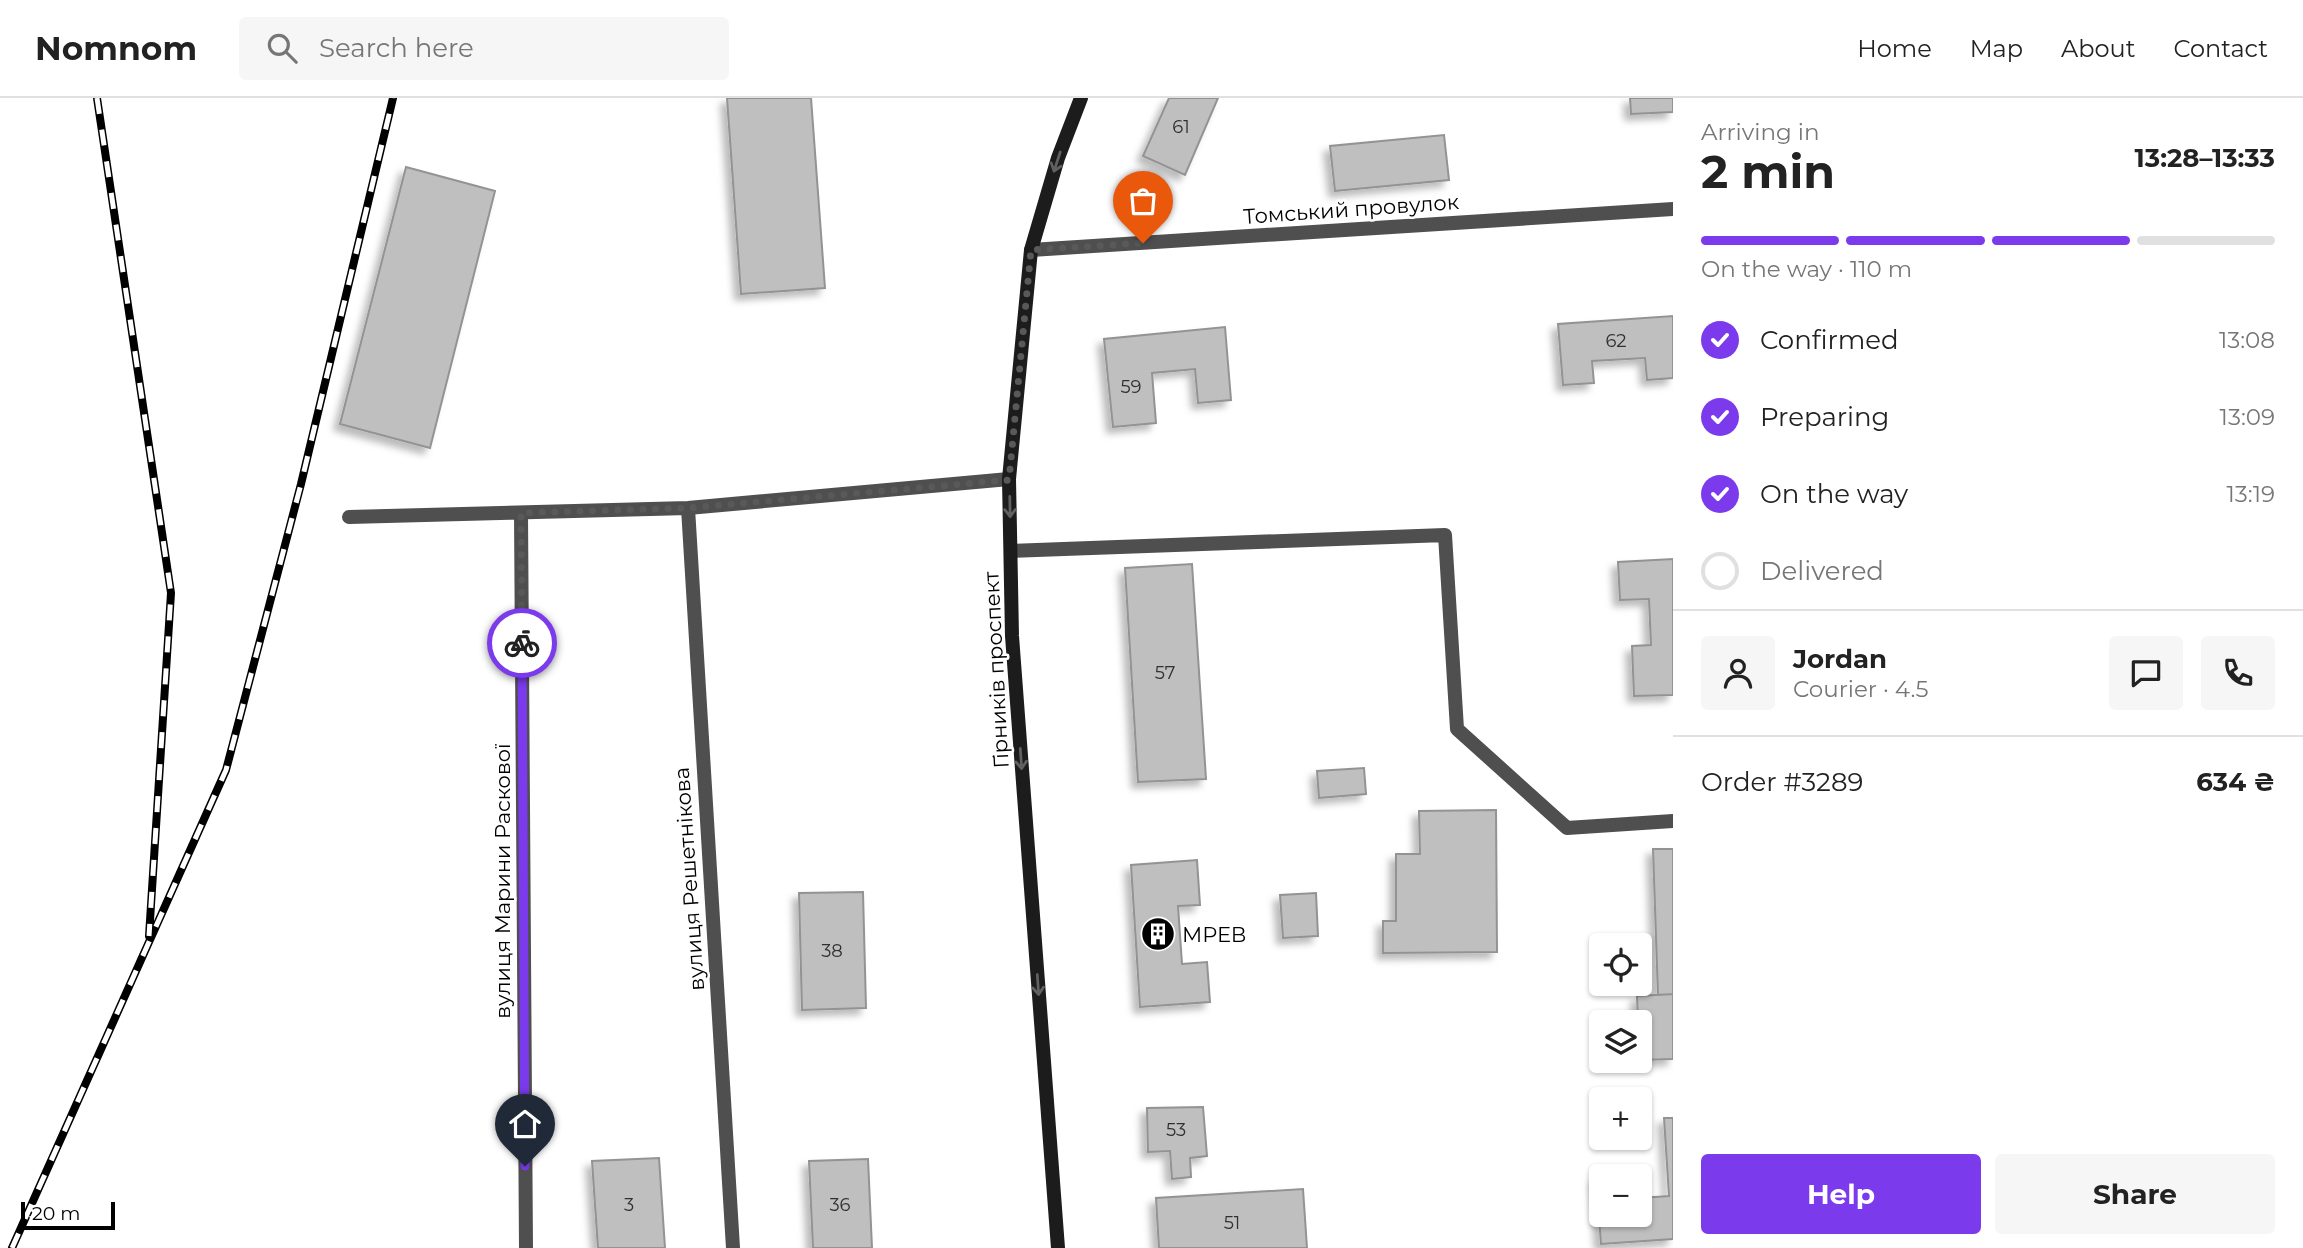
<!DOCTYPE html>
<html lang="en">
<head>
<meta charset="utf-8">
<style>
	:root { --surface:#fff; --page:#f6f6f6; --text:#222; --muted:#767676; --line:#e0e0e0; --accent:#7c3aed }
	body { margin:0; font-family:Montserrat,sans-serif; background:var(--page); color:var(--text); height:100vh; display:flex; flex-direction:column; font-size:26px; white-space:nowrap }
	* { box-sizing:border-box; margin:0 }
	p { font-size:23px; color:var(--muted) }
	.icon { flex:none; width:38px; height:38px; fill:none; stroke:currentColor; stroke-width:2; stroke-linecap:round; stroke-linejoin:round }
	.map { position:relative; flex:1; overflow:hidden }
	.details { display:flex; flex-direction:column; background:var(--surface); width:630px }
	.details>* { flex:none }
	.buttons { position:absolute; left:1589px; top:835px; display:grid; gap:14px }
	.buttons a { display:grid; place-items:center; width:63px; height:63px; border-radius:7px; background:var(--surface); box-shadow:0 2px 5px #0004; font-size:35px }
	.scale { position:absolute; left:21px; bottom:18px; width:94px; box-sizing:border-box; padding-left:7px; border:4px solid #000; border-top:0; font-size:19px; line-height:24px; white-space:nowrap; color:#000; -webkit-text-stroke:5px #fff; paint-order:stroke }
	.pin { position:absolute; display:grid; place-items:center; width:60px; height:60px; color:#fff; margin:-72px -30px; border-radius:50% 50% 50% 0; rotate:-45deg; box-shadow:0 0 7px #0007 }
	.pin .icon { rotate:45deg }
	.courier { position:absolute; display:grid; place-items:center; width:70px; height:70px; margin:-35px; border:5px solid #7c3aed; border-radius:50%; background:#fff; color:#222; box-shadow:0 2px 9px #0007 }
	.summary em { font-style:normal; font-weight:700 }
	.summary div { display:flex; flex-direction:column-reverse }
	.summary { display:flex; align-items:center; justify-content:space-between; height:119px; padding:0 28px }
	h1 { font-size:46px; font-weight:700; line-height:52px }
	.bar { display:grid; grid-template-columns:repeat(4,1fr); gap:10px 7px; align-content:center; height:84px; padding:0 28px }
	.bar i { height:9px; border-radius:5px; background:var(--line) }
	.bar .selected { background:var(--accent) }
	.bar p { grid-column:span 4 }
	.line { display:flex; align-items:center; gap:18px; padding:0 28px; border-top:2px solid var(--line) }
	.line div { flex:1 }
	.round { display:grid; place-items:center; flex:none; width:74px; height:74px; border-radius:7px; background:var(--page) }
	ol { padding:0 28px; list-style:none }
	li { display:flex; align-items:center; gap:21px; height:77px }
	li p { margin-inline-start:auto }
	li .icon { padding:7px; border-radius:50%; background:var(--accent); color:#fff; stroke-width:4 }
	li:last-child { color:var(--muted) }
	li i { width:38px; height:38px; border:4px solid var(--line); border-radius:50% }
	.cta { display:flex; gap:14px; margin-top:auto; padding:14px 28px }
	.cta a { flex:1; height:80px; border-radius:7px; background:var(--accent); color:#fff; font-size:28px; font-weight:700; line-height:80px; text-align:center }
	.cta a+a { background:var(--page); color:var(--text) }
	header { display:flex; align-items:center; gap:42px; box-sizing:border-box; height:98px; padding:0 35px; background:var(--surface); border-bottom:2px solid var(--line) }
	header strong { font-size:33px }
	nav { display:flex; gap:38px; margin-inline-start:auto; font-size:24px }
	.search { width:490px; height:63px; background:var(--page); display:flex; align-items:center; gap:18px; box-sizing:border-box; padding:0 24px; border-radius:7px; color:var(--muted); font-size:26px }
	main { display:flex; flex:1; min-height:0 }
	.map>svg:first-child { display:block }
	.building { fill:#bfbfbf; stroke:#939393; stroke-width:2; filter:url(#shadow) }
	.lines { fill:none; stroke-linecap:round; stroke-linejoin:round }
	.service { stroke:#4f4f4f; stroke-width:14 }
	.minor { stroke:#4f4f4f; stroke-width:14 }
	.secondary { stroke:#1c1c1c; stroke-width:14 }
	.rail-casing { stroke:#000; stroke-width:8 }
	.rail { stroke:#fff; stroke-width:5; stroke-dasharray:16; stroke-linecap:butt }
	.oneway { stroke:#606060 }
	.done { stroke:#595959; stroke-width:7; stroke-dasharray:0 12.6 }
	.route { stroke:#7c3aed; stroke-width:9 }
	.labels { text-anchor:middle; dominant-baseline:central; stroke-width:5; stroke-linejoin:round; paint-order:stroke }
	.number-label { font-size:18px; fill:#303030 }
	.street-label { font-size:21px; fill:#000; stroke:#fff }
	.poi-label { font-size:21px; fill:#000; stroke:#fff; text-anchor:start }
</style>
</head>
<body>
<header>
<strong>Nomnom</strong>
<div class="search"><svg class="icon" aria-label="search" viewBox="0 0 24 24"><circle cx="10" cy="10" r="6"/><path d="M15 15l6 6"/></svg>Search here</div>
<nav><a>Home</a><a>Map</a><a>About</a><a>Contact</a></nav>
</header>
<main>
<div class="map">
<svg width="1673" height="1150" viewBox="0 0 1673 1150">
	<defs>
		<filter id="shadow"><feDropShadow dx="-6" dy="6" stdDeviation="3.5" flood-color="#0004"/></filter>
	</defs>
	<rect width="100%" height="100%" fill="#fff"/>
	<path class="building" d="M727 0H811L825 190 741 196Z
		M1169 0H1218L1185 77 1143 58Z
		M1630 0H1673V14L1631 16Z
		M1444 37 1449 82 1335 93 1330 48Z
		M406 69 495 93 430 350 340 326Z
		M1673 218V280L1647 282 1645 260 1592 263 1594 285 1563 287 1558 226Z
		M1225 229 1231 302 1198 305 1195 271 1152 275 1156 325 1113 329 1104 241Z
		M1673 461V597L1634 598 1632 548 1651 547 1649 501 1620 502 1618 464Z
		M1192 466 1206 681 1138 684 1125 470Z
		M1364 670 1366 696 1319 700 1317 673Z
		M1496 712 1497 854 1383 855V823H1396V756H1420L1419 713Z
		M1653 751H1673V896L1658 897Z
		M1197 762 1200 807 1178 808 1182 866 1207 864 1210 904 1140 909 1131 767Z
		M863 794 866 910 802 912 799 795Z
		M1316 795 1318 838 1283 840 1280 797Z
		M1673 896V961L1640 962V924H1638L1637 898Z
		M1203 1009 1207 1058 1190 1060 1191 1079 1172 1081 1170 1053 1148 1054 1147 1010Z
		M1664 1020H1673V1141L1601 1146 1596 1079 1601 1078V1116H1640V1100L1669 1098Z
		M659 1060 665 1150H598L592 1063Z
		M868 1061 872 1150H813L809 1063Z
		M1303 1091 1307 1150H1159L1156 1100Z"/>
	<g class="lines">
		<path class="service" d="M1011 453 1445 437 1457 631 1567 730 1673 723"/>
		<path class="minor" d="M1031 152 1673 111
			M688 410 733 1150
			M521 415 526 1150
			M349 419 688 410 1009 381"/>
		<path class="secondary" d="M1058 1150 1012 538 1009 381 1031 152 1058 60 1081 0"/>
		<g class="rail-casing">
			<path id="rail" d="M97 0 171 495 149 838
				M12 1150 226 672 301 386 393 0"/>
		</g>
		<use href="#rail" class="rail"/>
	</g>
	<defs><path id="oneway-shaft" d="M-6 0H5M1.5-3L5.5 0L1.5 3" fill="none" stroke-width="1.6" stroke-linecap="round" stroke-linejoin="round" transform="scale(1.75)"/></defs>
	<g class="oneway">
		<use href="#oneway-shaft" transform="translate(1057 64) rotate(108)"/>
		<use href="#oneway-shaft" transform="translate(1010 409) rotate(89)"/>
		<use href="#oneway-shaft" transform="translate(1021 661) rotate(86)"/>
		<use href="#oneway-shaft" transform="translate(1038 887) rotate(86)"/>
	</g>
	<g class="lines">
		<path class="done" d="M522 545 521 415 688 410 1009 382 1031 152 1143 145"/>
		<path class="route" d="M522 545 525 1068"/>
	</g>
	<defs>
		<g id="building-disc" transform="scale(1.75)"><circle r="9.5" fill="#000" stroke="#fff"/><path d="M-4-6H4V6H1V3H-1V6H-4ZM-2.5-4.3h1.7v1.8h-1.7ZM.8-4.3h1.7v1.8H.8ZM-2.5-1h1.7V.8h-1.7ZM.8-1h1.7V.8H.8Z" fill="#fff"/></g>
	</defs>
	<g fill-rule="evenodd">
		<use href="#building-disc" x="1158" y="836"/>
	</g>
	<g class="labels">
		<g class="number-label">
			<text x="1181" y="29">61</text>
			<text x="1616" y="243">62</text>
			<text x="1131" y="289">59</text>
			<text x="1165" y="575">57</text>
			<text x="832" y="853">38</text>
			<text x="1176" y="1032">53</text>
			<text x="629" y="1107">3</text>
			<text x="840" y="1107">36</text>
			<text x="1232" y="1125">51</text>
		</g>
		<g class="street-label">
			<text transform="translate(1351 111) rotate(-4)">Томський провулок</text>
			<text transform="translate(996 572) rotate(-93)">Гірників проспект</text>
			<text transform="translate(689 781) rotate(-94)">вулиця Решетнікова</text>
			<text transform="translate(502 783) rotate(-90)">вулиця Марини Раскової</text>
		</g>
		<g class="poi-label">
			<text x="1182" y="836">МРЕВ</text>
		</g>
	</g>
</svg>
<div class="buttons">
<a><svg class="icon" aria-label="locate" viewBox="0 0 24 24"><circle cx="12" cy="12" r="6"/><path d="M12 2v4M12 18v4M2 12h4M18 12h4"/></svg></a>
<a><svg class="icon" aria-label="layers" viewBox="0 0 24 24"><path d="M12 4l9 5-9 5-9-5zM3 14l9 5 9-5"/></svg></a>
<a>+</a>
<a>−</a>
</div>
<div class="scale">20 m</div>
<div class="pin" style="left:1143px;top:145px;background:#ea580c"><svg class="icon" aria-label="bag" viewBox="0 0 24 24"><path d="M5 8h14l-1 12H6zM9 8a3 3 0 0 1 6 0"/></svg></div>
<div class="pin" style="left:525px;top:1068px;background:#1f2937"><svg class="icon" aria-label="home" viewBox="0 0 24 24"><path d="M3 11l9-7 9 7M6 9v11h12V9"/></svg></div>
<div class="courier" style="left:522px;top:545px"><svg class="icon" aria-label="bike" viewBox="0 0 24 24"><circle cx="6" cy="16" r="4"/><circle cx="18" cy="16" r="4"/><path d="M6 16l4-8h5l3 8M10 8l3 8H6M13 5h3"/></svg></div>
</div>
<section class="details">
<div class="summary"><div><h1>2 min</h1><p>Arriving in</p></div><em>13:28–13:33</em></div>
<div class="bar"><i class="selected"></i><i class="selected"></i><i class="selected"></i><i></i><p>On the way · 110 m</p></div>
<ol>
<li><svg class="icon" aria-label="check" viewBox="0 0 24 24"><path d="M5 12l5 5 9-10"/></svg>Confirmed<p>13:08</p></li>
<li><svg class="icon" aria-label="check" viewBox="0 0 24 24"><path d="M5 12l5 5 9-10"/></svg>Preparing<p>13:09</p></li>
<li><svg class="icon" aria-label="check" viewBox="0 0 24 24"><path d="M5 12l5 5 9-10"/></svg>On the way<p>13:19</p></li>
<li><i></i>Delivered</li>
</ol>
<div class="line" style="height:126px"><a class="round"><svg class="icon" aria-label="person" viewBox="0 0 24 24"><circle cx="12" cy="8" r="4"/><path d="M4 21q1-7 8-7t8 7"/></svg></a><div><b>Jordan</b><p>Courier · 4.5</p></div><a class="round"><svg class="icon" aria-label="chat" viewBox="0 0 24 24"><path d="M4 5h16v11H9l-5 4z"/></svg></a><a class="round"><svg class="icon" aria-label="phone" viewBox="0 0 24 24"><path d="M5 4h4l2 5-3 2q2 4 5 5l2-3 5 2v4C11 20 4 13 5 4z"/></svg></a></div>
<div class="line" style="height:91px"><div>Order #3289</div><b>634 ₴</b></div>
<div class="cta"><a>Help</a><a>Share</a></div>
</section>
</main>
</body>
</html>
